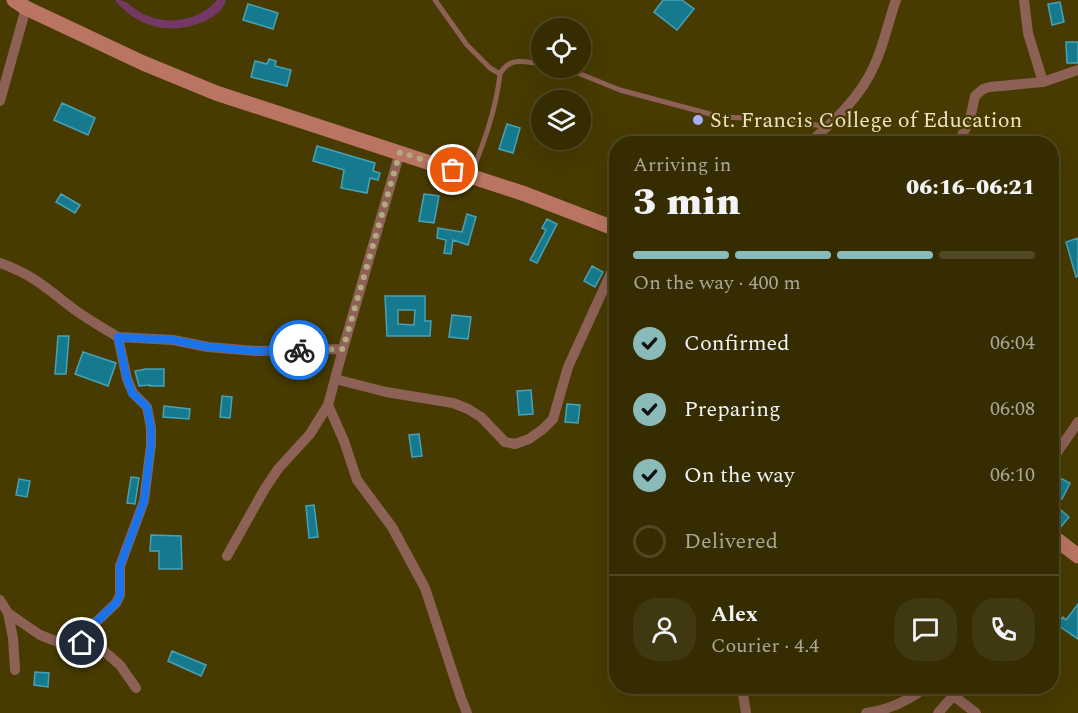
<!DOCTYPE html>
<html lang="en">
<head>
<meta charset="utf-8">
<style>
	:root { --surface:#352c01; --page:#403810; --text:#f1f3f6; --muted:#aaa799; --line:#4f4823; --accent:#8bbbb9 }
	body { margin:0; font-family:Spectral,serif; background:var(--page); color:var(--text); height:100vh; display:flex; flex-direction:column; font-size:22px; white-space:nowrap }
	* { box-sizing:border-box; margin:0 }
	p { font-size:20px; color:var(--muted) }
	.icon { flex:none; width:33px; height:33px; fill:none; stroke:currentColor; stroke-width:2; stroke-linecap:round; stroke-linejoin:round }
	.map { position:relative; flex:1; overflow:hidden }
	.details { position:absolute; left:609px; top:136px; width:450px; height:558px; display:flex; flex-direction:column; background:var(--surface); border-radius:24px; box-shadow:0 6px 24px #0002,0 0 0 2px var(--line) }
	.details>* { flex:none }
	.tools { position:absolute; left:531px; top:18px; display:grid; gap:12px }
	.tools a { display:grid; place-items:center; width:60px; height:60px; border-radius:50%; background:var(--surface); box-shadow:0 6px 24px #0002,0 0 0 2px var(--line); font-size:30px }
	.pin { position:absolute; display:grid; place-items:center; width:51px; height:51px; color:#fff; margin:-26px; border:3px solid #fff; border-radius:50%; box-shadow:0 2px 6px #0007 }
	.courier { position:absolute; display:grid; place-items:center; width:60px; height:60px; margin:-30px; border:4px solid #1a73e8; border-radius:50%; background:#fff; color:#222; box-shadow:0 2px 8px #0007 }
	.summary em { font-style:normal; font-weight:800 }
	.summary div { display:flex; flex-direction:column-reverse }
	.summary { display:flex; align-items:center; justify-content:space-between; height:102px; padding:0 24px }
	h1 { font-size:39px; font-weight:800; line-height:45px }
	.bar { display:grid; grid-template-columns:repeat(4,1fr); gap:9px 6px; align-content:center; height:72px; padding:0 24px }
	.bar i { height:8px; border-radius:4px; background:var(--line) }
	.bar .active { background:var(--accent) }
	.bar p { grid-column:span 4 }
	.line { display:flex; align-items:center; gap:15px; padding:0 24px; border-top:2px solid var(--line) }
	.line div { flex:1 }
	.round { display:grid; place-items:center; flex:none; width:63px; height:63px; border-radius:24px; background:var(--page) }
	ol { padding:0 24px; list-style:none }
	li { display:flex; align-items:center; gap:18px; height:66px }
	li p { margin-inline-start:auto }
	li .icon { padding:6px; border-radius:50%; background:var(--accent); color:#111; stroke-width:4 }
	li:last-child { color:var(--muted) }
	li i { width:33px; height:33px; border:3px solid var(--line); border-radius:50% }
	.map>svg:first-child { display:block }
	.green { fill:#733866 }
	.building { fill:#167a8f; stroke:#48a2b7; stroke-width:1.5; fill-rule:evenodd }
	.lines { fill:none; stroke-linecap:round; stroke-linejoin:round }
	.lane { stroke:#8d6155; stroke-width:5 }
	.street { stroke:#8d6155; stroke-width:10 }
	.secondary { stroke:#ba7562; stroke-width:15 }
	.done { stroke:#b2a97f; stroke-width:6; stroke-dasharray:0 10.8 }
	.route { stroke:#1a73e8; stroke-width:8 }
	.poi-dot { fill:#a5b1fc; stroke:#473b01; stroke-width:2 }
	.labels { text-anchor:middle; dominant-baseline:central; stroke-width:4.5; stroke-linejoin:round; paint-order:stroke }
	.poi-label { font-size:22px; fill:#ece4c3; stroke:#473b01; text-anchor:start }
</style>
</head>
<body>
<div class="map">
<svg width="1078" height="713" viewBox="0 0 1078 713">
	<rect width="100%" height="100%" fill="#473b01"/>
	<path class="green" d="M115 0C129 0 131 8 143 14 168 26 199 21 217 0H226C224 9 215 16 207 20 174 36 138 29 115 0Z"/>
	<path class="building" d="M663 0H682L694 9 677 30 654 12Z
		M1060 2 1064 22 1052 25 1048 4Z
		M248 4 278 13 273 29 243 20Z
		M1066 42H1078V63H1067Z
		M269 59 276 61 275 66 291 70 287 86 251 77 255 61 267 64Z
		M62 103 95 118 88 135 54 120Z
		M507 124 520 128 513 153 499 149Z
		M317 146 375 163 373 171 380 173 378 180 370 178 367 193 341 188 344 170 313 161Z
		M61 194 80 205 75 213 56 202Z
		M424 194 439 196 434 223 419 221Z
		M467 214 476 217 468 245 453 240 451 254 444 253 446 240 437 238 438 228 462 232Z
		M547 219 557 224 537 263 530 260 546 230 542 228Z
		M1078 238V276L1076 277 1066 242Z
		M592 266 603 272 595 287 584 281Z
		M385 296H425V321H431L430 336H387ZM398 310H415L414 325 398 324Z
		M452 315 471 317 468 339 449 337Z
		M58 336H69L66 374H55Z
		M83 352 116 363 108 386 75 374Z
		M146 369H164V386H150V385L139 386 135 371Z
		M531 390 533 414 519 415 517 391Z
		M222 396 232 397 230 418 220 417Z
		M567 404 580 405 578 423 565 422Z
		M164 406 190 409 189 419 163 417Z
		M419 434 422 456 412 457 409 435Z
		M131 477 139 478 135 504 127 503Z
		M1058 477 1070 483 1062 499 1052 494Z
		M19 479 30 481 27 497 16 495Z
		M314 505 318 537 309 538 306 506Z
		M1055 505 1069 517 1059 529 1052 523V509Z
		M151 535 181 536 182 569H159V551H150Z
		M1078 604V639L1056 624 1063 617 1066 620Z
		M172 651 206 665 201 676 168 661Z
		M35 672 49 673 48 687 34 685Z"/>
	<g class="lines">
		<path class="lane" d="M435 0 467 45 490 68 500 74C496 110 484 142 471 175
			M557 68 573 71 620 90 721 117 791 120 826 127
			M500 74C510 56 524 62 542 64"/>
		<path class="street" d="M1024 0 1028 33 1043 82
			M0 101 26 8
			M808 144C833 122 860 98 874 66 884 45 888 22 896 0
			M958 144 970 119 975 96 983 89 990 87 1043 82 1078 70
			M0 263C34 275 47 289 75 310 89 320 103 328 118 337L127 379 133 393 147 407 151 428V445L144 501 120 566V595L116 603 96 622 93 631 94 646
			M118 337 173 340 208 347 256 351 343 349 400 152
			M335 379 386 392 453 403 468 409 481 417 505 442 515 444 529 439 543 429 553 419 568 367 616 262
			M328 405 344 441 357 480 392 527 425 588 461 698 467 713
			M1052 460 1078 422
			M227 556 264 490 278 469 310 434 328 405 343 349
			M0 600 8 613 40 635 58 642 94 646 105 652 120 665 136 688
			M8 613 13 638 15 670
			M942 687 976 713
			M746 713 743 694 746 687
			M866 713C889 710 908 701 926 687
			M938 713 953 696"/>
		<path class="secondary" d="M14 0 26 8 143 63 216 93 525 194 616 229
			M1052 536 1078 556"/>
	</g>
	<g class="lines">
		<path class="done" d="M299 350 343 349 400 152 453 170"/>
		<path class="route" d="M82 643 94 646 93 631 96 622 116 603 120 595V566L144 501 151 445V428L147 407 132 393 127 379 118 337 173 340 208 347 256 351 299 350"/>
	</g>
	<circle class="poi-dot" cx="698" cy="120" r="6"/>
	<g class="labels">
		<g class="poi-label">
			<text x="710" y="120">St. Francis College of Education</text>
		</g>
	</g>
</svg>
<div class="tools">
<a><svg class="icon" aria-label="locate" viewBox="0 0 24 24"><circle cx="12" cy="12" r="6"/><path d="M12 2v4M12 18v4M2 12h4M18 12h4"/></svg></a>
<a><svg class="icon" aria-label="layers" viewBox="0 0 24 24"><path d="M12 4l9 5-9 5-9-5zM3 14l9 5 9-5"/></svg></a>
</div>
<div class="pin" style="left:453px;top:170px;background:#ea580c"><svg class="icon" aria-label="bag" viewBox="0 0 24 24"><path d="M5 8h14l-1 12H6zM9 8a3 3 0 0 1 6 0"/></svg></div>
<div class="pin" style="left:82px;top:643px;background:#1f2937"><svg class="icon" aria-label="home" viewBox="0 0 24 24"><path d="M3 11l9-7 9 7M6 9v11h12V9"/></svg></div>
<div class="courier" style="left:299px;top:350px"><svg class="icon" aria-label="bike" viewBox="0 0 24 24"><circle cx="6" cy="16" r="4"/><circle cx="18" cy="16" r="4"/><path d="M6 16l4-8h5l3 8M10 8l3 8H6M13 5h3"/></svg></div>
<section class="details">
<div class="summary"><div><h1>3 min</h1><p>Arriving in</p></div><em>06:16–06:21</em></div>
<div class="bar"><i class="active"></i><i class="active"></i><i class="active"></i><i></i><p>On the way · 400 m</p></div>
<ol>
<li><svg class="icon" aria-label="check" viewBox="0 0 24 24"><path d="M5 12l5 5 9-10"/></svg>Confirmed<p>06:04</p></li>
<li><svg class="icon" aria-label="check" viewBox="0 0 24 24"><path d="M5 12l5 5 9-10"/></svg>Preparing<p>06:08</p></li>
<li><svg class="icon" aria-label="check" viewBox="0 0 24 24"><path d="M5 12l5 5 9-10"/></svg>On the way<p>06:10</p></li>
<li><i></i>Delivered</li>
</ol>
<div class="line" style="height:108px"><a class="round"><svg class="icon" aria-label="person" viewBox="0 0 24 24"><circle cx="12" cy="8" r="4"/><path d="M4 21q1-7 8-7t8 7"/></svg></a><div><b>Alex</b><p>Courier · 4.4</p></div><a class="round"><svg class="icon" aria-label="chat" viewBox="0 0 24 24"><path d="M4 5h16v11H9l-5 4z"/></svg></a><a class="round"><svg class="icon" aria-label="phone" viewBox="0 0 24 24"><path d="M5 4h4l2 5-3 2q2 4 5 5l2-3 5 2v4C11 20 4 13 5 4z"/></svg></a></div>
</section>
</div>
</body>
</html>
